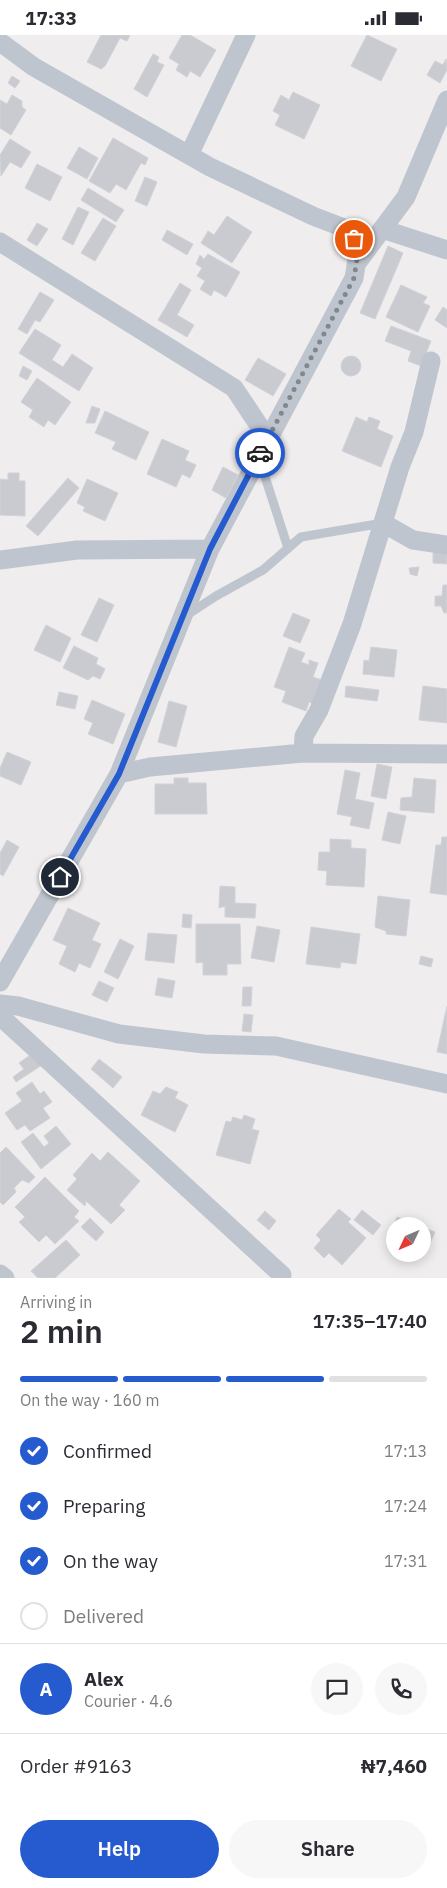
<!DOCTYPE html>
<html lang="en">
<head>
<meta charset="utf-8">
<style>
	:root { --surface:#fff; --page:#f7f7f7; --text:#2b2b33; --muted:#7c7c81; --line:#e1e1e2; --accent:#265bd0 }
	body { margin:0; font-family:"IBM Plex Sans",sans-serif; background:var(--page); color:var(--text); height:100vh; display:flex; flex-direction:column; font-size:19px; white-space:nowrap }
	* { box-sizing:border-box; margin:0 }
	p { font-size:16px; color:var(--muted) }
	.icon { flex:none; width:28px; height:28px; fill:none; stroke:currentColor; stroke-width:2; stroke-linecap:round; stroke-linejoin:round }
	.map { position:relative; height:1243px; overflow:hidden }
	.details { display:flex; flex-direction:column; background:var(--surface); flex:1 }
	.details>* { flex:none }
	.needle { width:32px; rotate:226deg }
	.controls { position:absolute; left:386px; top:1182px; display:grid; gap:10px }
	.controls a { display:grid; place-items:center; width:45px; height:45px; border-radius:50%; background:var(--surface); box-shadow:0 2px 12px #0003; font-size:25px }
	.pin { position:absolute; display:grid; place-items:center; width:42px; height:42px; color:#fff; margin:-21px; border:2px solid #fff; border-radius:50%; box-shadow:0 1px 5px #0007 }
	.courier { position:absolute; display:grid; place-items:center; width:50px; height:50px; margin:-25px; border:4px solid #265bd0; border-radius:50%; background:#fff; color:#222; box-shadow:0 1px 6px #0007 }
	.summary em { font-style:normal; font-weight:600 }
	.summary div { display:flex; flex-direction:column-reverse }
	.summary { display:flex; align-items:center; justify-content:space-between; height:85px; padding:0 20px }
	h1 { font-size:32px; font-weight:600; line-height:38px }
	.bar { display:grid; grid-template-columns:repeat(4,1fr); gap:8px 5px; align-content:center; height:60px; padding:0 20px }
	.bar i { height:6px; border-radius:4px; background:var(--line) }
	.bar .selected { background:var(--accent) }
	.bar p { grid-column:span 4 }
	.line { display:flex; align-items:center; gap:12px; padding:0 20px; border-top:1px solid var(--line) }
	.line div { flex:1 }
	.round { display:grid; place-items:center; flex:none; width:52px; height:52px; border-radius:26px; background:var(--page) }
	ol { padding:0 20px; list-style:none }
	li { display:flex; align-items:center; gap:15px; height:55px }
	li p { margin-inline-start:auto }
	li .icon { padding:5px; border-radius:50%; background:var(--accent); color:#fff; stroke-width:4 }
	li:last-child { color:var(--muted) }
	li i { width:28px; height:28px; border:2px solid var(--line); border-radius:50% }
	.button { display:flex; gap:10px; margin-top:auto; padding:10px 20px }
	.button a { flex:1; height:58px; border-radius:30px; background:var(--accent); color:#fff; font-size:20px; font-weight:600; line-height:58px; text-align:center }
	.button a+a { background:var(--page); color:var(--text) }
	.status { display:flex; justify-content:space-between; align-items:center; height:35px; padding:0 25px; background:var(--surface); direction:ltr }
	.status svg { height:14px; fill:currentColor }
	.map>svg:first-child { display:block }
	.building { fill:#cacbd1; stroke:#d1d2d8 }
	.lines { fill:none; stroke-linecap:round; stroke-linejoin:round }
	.lane { stroke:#bfc5ce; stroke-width:9 }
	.street { stroke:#bfc5ce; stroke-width:19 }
	.done { stroke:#82868d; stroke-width:5; stroke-dasharray:0 9 }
	.route { stroke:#265bd0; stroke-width:6 }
</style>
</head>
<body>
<div class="status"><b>17:33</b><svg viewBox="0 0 49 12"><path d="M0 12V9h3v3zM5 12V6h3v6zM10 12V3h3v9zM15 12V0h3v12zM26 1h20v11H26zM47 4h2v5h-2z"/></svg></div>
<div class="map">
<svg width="447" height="1243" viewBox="0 0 447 1243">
	<rect width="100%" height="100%" fill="#efeded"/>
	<path class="building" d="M101 0H130L127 6 120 3 105 31 101 34 87 27Z
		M182 0H190L216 15 200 42 190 36 187 42 176 35 179 29 169 23Z
		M367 0 397 14 381 46 351 31Z
		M153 19 159 22 157 27 164 30 147 62 134 54Z
		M446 24 447 35 440 48 427 40 435 26 443 30Z
		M12 41 20 46 15 53 8 48Z
		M293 57 320 70 304 104 275 90 280 80 273 76 281 60 289 65Z
		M12 60 22 66V72L26 75 11 100 0 93V65L7 69Z
		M113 103 148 123 145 130 141 128 126 155 116 149 110 158 89 146Z
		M10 104 31 117 21 133 10 127 1 141 0 120Z
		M79 112 98 123 87 144 67 133Z
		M37 129 62 142 50 166 25 153Z
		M145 142 157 147 147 171 135 166Z
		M88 153 124 175 116 187 81 165Z
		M78 172 89 177 73 210 62 204Z
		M227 181 252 197 232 228 201 208 208 196 214 200Z
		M103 183 116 191 95 226 81 218Z
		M37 188 48 194 37 211 27 205Z
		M167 195 193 209 187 220 162 205Z
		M388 211 403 218 375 284 360 278Z
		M208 219 240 237 226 262 214 255 211 261 200 254 205 246 197 241 202 233 196 229 200 220 204 224Z
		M180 248 191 255 177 280 194 290 187 302 158 285Z
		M401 250 427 262 423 268 430 271 418 297 386 282Z
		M40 257 54 265 40 287 35 285 27 299 18 294Z
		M443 272 447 275V293L435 285Z
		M391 291 431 306 421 331 408 326 411 316 385 306Z
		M35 294 61 310 52 325 63 332 72 319 93 333 79 356 19 318Z
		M341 331a10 10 0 1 1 20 0a10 10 0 1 1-20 0Z
		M258 323 286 339 273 361 245 345Z
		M23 331 32 336 27 345 19 341Z
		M37 343 71 367 55 390 48 385 44 392 29 382 33 375 21 367Z
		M92 371 100 374 95 388H86Z
		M105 376 149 397 136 425 112 414 116 407 95 398Z
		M356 382 367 387 369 382 380 386 377 394 393 401 381 432 342 416Z
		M162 404 189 416 185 425 196 430 190 443 182 439 176 452 147 439Z
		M223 432 238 440 226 463 212 455Z
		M8 438H19V446H25V481L0 480V444L8 445Z
		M68 443 79 453 38 501 26 491Z
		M87 444 118 458 105 486 83 476 85 472 77 468Z
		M433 514 447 515V529L433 528Z
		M419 532 417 541 410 539 409 533Z
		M443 550H447V578H444L441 571H435V561H442Z
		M99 563 114 570 97 607 81 600Z
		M293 578 310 585 300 608 283 601Z
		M46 590 71 603 60 627 34 615Z
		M74 611 98 623 96 629 105 634 100 644 93 641 88 645 63 633Z
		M289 612 305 618 301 627 309 630V625L318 628 313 642 325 646 316 670 309 667 306 676 282 667 286 656 274 652Z
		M371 612 397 615 394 642 363 639 364 625 369 626Z
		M346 651 379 655 377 666 345 662Z
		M423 651 447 654V688L419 685Z
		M59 657 78 661 75 674 56 670Z
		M92 665 125 679 113 709 88 699 93 688 84 684Z
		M169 666 187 671 176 712 158 707Z
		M7 717 31 727 21 750 0 741V733Z
		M377 729 392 732 386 764 371 761Z
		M345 735 360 738 355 764 374 768 369 794 350 790 352 782 337 779Z
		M174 743H188V748H206L207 779H155V749H174Z
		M414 743 436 745 434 778 400 775 401 763 412 762Z
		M388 777 406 781 400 809 382 805Z
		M442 802H447V860L430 858 436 810H441Z
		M330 804 351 805V813L366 814 364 852 326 850 327 836 318 835 319 817H330Z
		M7 805 19 812 3 841 0 839V818Z
		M220 851 235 852V868L256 869 255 883 225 882V871L219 873Z
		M378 861 410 865 406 901 386 899V896L375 892Z
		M68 873 100 888 92 905 101 909 90 933 79 928 75 937 59 929 67 911 53 905Z
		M183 879 192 880 191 893 182 892Z
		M196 889H240L241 929H227V940H203V927L196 928Z
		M257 891 280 895 274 927 251 923Z
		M311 892 360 899 356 929 341 927 340 933 306 929Z
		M148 898 177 900 174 928 145 925Z
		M120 904 134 911 118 944 104 937Z
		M421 921 433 924 431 932 419 929Z
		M158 943 175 946 172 963 155 960Z
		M99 946 114 953 107 967 92 960Z
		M243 952H252L251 971H242Z
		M447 971V1019L437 1017Z
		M244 979 253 980 251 997 242 996Z
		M33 1018 42 1030 16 1047 13 1042 24 1034 19 1028Z
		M99 1024 122 1042 113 1053 91 1034Z
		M32 1047 40 1059 44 1056 52 1067 43 1073 50 1083 30 1096 25 1090 17 1095 5 1078 22 1066 16 1058Z
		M166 1052 178 1057 175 1063 188 1070 175 1097 141 1080 153 1056 160 1059Z
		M244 1080 255 1084 252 1094 259 1096 250 1129 216 1120 226 1086 231 1087 233 1082 242 1085Z
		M56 1091 71 1109 41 1134 21 1107 33 1098 44 1112 49 1108 44 1101Z
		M6 1112 35 1142 29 1148 22 1145 14 1153 16 1157 3 1170 0 1167V1118Z
		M108 1117 140 1146 119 1170 125 1175 111 1189 86 1166 85 1171 67 1155 77 1144 73 1140 92 1118 100 1126Z
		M45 1142 79 1176 74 1182 79 1186 55 1209 46 1200 39 1207 19 1187 25 1182 15 1172Z
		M339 1174 351 1184 348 1187 366 1203 342 1230 329 1218 324 1223 314 1213 321 1205 316 1200Z
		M362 1175 381 1190 373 1200 354 1185Z
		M265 1176 276 1186 269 1195 257 1185Z
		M397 1182 420 1191H395V1193L393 1192Z
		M90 1183 104 1197 96 1206 81 1192Z
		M422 1192 435 1197 430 1208 422 1205Z
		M66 1205 80 1220 55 1243H38L31 1236Z"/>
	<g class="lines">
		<path class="lane" d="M259 423 288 513
			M187 580 216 561 263 535 301 502 383 488"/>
		<path class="street" d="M0 7 34 32 210 132 313 181 344 193 359 212 354 243 210 514 119 739 0 947
			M189 120 246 0
			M382 194 447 215
			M0 207 234 353 268 404
			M357 228 406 162 447 65
			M383 488 413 505 447 510
			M0 525 77 515 210 514
			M303 718 304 701 319 675 352 589 400 432 414 397 431 326
			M119 739 150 732 303 718 447 719
			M0 969 18 971 119 999 204 1009 276 1011 447 1049
			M0 981 282 1240
			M0 1239 5 1243"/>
	</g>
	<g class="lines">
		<path class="done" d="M260 418 354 243 359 212 354 204"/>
		<path class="route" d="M60 842 119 739 210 514 260 418"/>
	</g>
</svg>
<div class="controls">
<a><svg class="needle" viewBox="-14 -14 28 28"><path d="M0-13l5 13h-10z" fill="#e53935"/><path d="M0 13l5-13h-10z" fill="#7c7c81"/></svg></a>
</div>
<div class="pin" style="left:354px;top:204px;background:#ea580c"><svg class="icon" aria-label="bag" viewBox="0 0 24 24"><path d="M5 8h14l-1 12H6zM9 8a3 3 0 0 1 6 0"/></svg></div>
<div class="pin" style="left:60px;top:842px;background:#1f2937"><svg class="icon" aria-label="home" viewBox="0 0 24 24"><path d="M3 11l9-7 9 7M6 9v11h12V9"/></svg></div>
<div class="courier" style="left:260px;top:418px"><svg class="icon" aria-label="car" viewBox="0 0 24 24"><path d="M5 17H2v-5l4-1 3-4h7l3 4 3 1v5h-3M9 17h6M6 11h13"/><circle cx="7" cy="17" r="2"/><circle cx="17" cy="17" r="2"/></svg></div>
</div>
<section class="details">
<div class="summary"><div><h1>2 min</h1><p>Arriving in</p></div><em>17:35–17:40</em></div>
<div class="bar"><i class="selected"></i><i class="selected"></i><i class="selected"></i><i></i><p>On the way · 160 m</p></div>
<ol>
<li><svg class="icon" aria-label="check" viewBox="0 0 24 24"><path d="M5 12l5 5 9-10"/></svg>Confirmed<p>17:13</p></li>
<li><svg class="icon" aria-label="check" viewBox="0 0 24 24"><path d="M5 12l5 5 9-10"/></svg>Preparing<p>17:24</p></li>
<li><svg class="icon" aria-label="check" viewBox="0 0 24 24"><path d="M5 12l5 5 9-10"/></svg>On the way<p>17:31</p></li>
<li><i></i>Delivered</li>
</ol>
<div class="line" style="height:90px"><b class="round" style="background:var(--accent);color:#fff">A</b><div><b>Alex</b><p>Courier · 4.6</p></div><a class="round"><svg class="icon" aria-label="chat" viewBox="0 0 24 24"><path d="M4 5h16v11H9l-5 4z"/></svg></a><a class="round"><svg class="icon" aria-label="phone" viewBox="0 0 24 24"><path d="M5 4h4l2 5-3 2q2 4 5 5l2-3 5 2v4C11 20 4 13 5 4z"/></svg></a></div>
<div class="line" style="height:65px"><div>Order #9163</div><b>₦7,460</b></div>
<div class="button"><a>Help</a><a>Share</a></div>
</section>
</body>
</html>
